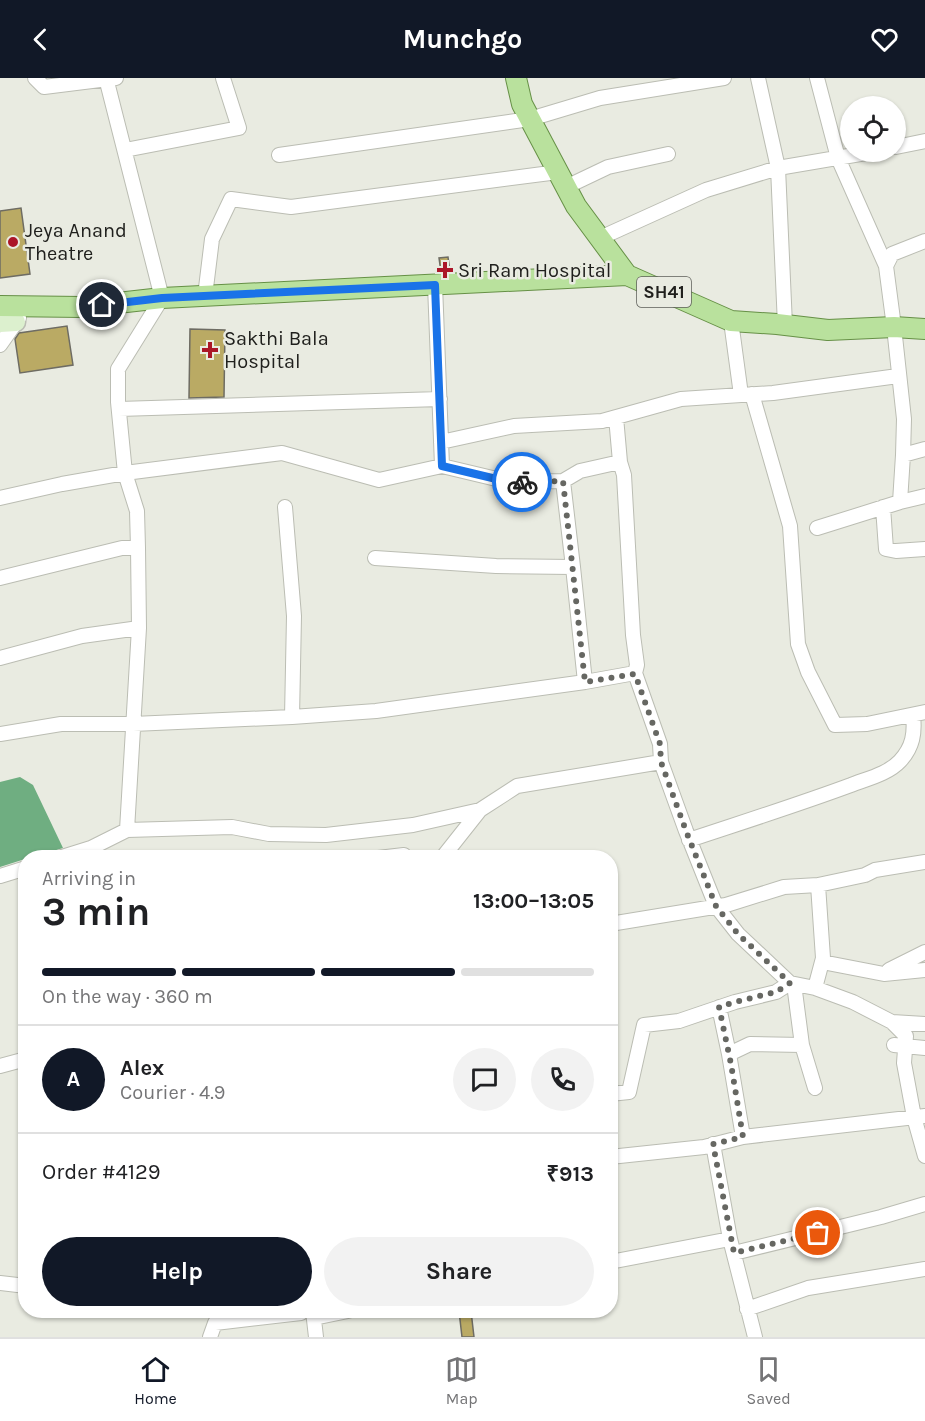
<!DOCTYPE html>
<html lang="en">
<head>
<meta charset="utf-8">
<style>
	:root { --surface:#fff; --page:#f2f2f2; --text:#202124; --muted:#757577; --line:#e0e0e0; --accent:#111827 }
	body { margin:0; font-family:Karla,sans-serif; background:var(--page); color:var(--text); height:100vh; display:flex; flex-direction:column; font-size:22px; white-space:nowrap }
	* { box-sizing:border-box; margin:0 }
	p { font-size:20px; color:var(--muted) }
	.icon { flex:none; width:33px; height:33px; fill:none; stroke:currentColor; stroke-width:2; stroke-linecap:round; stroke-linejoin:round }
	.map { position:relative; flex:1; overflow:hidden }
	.details { position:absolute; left:18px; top:772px; width:600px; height:468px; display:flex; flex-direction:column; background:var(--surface); border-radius:24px; box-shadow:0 2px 4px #0004 }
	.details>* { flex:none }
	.tools { position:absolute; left:840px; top:18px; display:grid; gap:12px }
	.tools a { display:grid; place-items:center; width:66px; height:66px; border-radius:50%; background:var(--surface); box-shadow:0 2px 4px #0004; font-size:30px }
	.pin { position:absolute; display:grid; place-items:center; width:51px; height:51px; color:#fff; margin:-26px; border:3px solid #fff; border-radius:50%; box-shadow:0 2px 6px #0007 }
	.courier { position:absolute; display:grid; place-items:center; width:60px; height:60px; margin:-30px; border:4px solid #1a73e8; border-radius:50%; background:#fff; color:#222; box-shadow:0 2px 8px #0007 }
	.overview em { font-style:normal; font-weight:700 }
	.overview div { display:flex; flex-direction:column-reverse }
	.overview { display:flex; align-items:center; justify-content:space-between; height:102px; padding:0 24px }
	h1 { font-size:39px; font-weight:700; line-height:45px }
	.bar { display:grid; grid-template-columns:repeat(4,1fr); gap:9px 6px; align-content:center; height:72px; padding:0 24px }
	.bar i { height:8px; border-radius:4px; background:var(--line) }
	.bar .on { background:var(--accent) }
	.bar p { grid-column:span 4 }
	.line { display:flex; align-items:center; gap:15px; padding:0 24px; border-top:2px solid var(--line) }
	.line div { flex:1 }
	.round { display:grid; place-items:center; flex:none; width:63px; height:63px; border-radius:32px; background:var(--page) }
	.button { display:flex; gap:12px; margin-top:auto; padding:12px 24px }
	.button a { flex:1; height:69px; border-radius:36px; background:var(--accent); color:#fff; font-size:24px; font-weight:700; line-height:69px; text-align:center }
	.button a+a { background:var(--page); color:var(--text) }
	header { display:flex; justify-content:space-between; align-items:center; height:78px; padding:0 24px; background:var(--accent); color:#fff; font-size:27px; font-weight:700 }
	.tabs { display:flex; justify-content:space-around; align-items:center; height:84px; border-top:2px solid var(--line); background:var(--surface); font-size:16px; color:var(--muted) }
	.tabs a { display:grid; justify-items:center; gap:3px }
	.tabs .on { color:var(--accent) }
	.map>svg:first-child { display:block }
	.water { fill:#6fae81 }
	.building { fill:#baaa64; stroke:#6e6c63; stroke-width:1.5 }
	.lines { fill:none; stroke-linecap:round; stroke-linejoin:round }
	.street-casing { stroke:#bbbdb3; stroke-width:16 }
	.secondary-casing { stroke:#bbbdb3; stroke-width:21 }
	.primary-casing { stroke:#669046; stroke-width:22 }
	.street { stroke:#fff; stroke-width:14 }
	.secondary { stroke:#dcf0ce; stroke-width:18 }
	.primary { stroke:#b9e19d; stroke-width:20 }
	.done { stroke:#666762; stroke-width:6; stroke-dasharray:0 10.8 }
	.route { stroke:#1a73e8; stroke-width:8 }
	.poi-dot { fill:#ab1528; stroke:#e9ebe1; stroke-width:2 }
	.labels { text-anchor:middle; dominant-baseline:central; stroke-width:5; stroke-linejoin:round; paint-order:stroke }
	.shield { fill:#e9ebe1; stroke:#5c5d58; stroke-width:1.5 }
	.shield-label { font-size:18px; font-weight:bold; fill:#20201d }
	.poi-label { font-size:20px; fill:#20201d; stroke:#e9ebe1; text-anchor:start }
</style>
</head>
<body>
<header><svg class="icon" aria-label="back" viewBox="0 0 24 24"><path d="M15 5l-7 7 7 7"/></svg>Munchgo<svg class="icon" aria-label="heart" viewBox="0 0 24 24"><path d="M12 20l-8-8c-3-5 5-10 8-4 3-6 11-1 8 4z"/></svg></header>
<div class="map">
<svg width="925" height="1259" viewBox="0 0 925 1259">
	<rect width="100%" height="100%" fill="#e9ebe1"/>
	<path class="water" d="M20 699 33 707 63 770 30 780H26L25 781 0 789V704Z"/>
	<path class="building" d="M21 130 30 196 0 200V133Z
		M448 179 450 194H441L439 180Z
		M67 248 73 287 20 295 15 261 19 255Z
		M190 251 225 252 224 319 189 320Z
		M459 1233H471L474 1259H462Z"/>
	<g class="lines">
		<g class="street-casing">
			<path id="street" d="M35 0 44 9 116 0
				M106 0 162 220 118 291V324L125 395 137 433 138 470 139 550 127 752
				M758 0 778 90 785 247
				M817 0 838 80 886 188
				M896 69 925 63
				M125 72 239 50 223 0
				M279 77 530 41 600 20 724 0
				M566 109 608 89 668 76
				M600 160 706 112 778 90 872 74
				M435 207 442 388
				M205 218 212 161 231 121 291 129 558 94
				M731 243 741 317
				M0 267 19 240
				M752 316 790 448 798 566 808 594 835 647 867 646 925 634
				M119 331 440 321
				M616 339 620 384 624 397 633 557 637 587 635 595 660 666 661 684 686 753 716 828 738 856 790 905 815 910 853 924 892 944 906 958 904 985 914 1039 925 1078
				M441 364 514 348 602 343 681 321 773 315 898 298
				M903 377 925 371
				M0 420 62 406 125 395 282 375 379 402 442 388 509 404 563 403 580 393 620 384
				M900 424 903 377 904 341 894 249 886 188 892 176 925 163
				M285 429 294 538 292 639
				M883 429 886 471 896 473 925 471
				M817 450 900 424 925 418
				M375 480 496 488 573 489 563 403
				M573 489 585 604
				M0 500 122 470H138
				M0 580 82 558 139 550
				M0 656 61 646H133L292 639 376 633 585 604 635 595
				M689 762C743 744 797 727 851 707 866 701 888 696 900 683 913 669 915 655 913 637
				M59 780 91 770 127 752 232 749 269 756 326 757 413 747 480 732
				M378 780 404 777V780
				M442 780 480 732 517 708 661 684
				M0 798 26 790
				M610 846 726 827 784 809 818 807 865 797 875 792 925 784
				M822 884 884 896 925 892
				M889 892 925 874
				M815 910 823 880 818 807
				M719 929 729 976
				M892 944 925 946
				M802 967 815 1010
				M894 967 925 970
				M0 988 26 981
				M610 1016 629 1014 644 947 679 943 735 924 776 914 790 905
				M743 1059 729 976 750 966 802 967 794 906
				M713 1066 730 1161
				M610 1079 704 1069 743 1059 925 1038
				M734 1175 881 1139 925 1126
				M610 1184 730 1161 755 1259
				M0 1205 26 1208
				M747 1231 808 1210 925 1191
				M313 1233 316 1259
				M314 1240 348 1233
				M210 1259 215 1245 301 1235"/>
		</g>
		<g class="secondary-casing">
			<path id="secondary" d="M0 245 16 244"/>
		</g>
		<g class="primary-casing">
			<path id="primary" d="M516 0 522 26 576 128 627 197 731 243 777 246 828 252 894 249 925 251
				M0 228 82 229 162 220 627 197"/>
		</g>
		<use href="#street" class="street"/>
		<use href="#secondary" class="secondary"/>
		<use href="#primary" class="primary"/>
	</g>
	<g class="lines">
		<path class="done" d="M522 404 563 403 585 604 635 596 660 666 661 684 686 753 716 828 738 856 790 905 776 914 735 924 719 929 731 986 743 1059 713 1066 734 1175 818 1155"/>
		<path class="route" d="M102 227 162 220 435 207 442 388 509 404H522"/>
	</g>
	<g class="poi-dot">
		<circle cx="13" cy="164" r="6"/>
		<path d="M442 183h6v6h6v6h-6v6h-6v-6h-6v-6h6z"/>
		<path d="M207 263h6v6h6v6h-6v6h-6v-6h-6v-6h6z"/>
	</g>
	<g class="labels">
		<rect class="shield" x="637" y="199" width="54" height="30" rx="4.5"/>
		<g class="shield-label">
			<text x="664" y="214">SH41</text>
		</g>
		<g class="poi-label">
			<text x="25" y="152">Jeya Anand<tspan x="25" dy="23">Theatre</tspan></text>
			<text x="458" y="192">Sri Ram Hospital</text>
			<text x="224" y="260">Sakthi Bala<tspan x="224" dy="23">Hospital</tspan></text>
		</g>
	</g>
</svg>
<div class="tools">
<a><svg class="icon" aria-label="locate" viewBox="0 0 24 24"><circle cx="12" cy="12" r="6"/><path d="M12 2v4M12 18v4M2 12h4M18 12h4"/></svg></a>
</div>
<div class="pin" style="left:818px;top:1155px;background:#ea580c"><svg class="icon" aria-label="bag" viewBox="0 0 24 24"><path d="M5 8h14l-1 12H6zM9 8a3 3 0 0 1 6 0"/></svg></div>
<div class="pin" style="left:102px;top:227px;background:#1f2937"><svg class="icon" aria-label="home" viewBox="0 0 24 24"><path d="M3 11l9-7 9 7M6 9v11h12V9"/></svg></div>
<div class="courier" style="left:522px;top:404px"><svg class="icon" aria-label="bike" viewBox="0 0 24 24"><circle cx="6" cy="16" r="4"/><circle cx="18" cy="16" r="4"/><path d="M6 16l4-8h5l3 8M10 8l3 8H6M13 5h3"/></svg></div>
<section class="details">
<div class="overview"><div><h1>3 min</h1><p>Arriving in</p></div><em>13:00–13:05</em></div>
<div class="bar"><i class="on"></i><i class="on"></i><i class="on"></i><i></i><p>On the way · 360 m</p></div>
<div class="line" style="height:108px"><b class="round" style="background:var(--accent);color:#fff">A</b><div><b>Alex</b><p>Courier · 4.9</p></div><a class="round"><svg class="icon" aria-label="chat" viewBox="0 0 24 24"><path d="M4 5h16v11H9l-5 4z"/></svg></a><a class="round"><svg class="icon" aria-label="phone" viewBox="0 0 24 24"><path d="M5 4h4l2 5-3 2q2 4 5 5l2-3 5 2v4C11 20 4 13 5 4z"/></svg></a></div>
<div class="line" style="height:78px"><div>Order #4129</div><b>₹913</b></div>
<div class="button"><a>Help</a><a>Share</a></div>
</section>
</div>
<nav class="tabs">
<a class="on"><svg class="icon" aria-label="home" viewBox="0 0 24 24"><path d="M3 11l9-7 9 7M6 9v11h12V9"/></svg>Home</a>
<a><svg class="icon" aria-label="map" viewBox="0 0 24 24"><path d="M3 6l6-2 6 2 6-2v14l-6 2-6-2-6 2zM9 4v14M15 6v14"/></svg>Map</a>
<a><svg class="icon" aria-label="saved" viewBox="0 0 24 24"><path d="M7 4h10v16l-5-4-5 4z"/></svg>Saved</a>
</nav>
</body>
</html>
